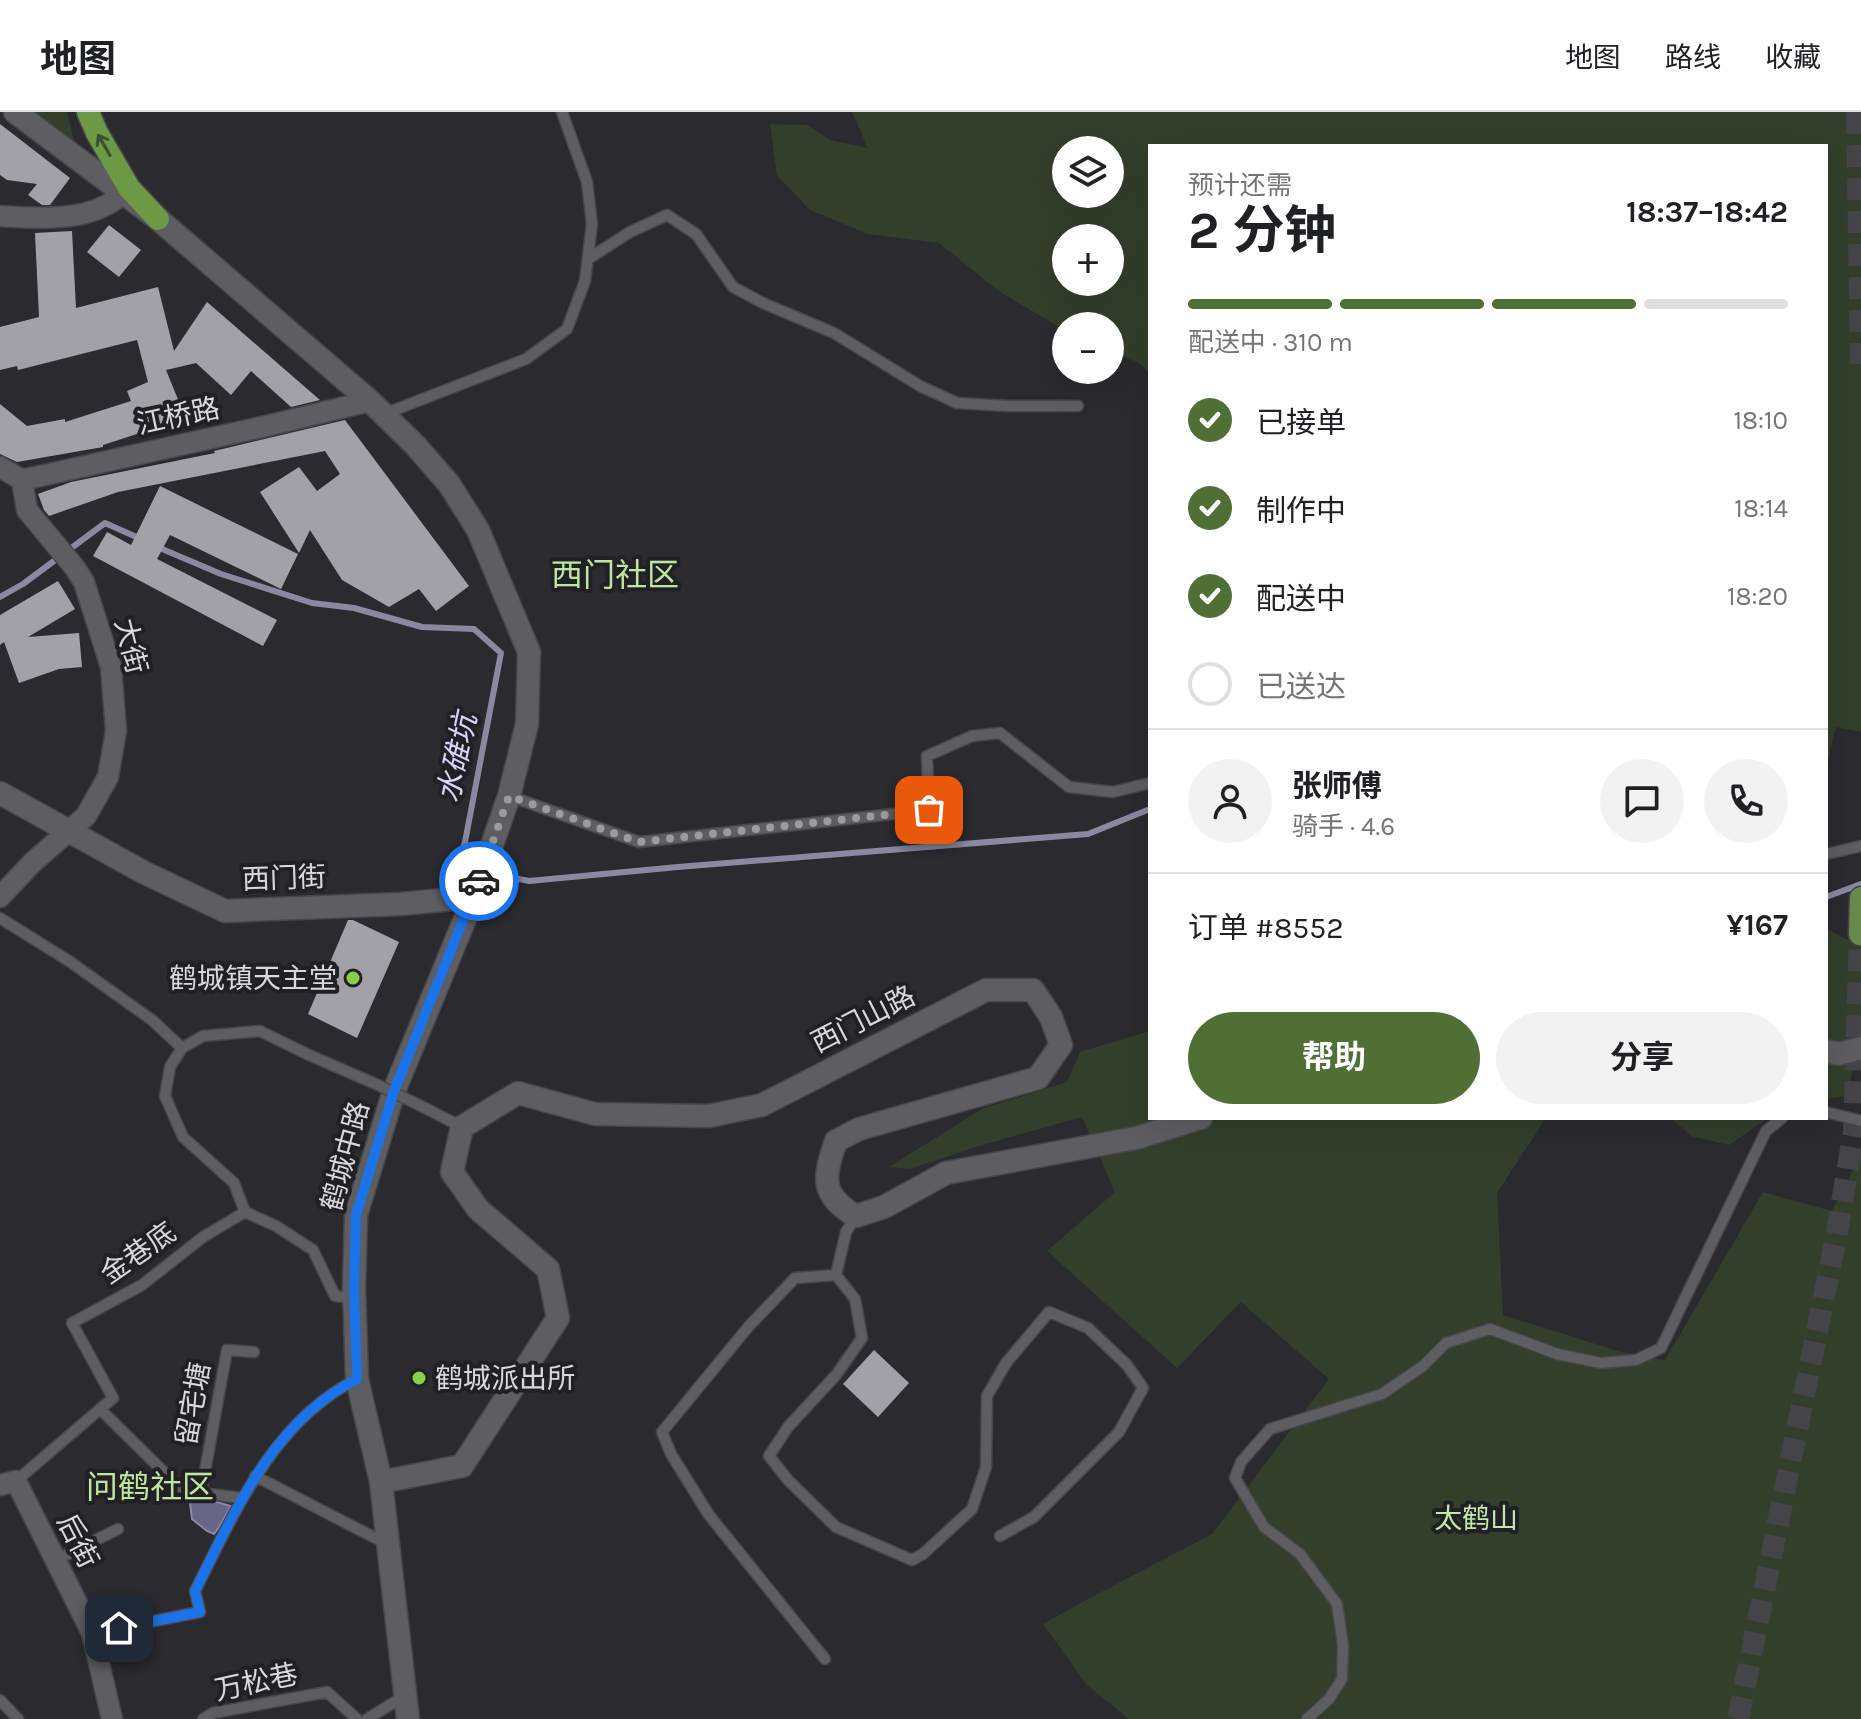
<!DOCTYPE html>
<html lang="zh">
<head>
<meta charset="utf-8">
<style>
	:root { --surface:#fff; --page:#f2f2f2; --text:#202124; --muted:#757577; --line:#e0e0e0; --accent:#4f6f35 }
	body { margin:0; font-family:Karla,"Noto Sans SC",sans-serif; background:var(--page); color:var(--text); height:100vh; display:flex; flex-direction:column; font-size:30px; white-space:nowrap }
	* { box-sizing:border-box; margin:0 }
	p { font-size:26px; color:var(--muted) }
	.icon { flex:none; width:44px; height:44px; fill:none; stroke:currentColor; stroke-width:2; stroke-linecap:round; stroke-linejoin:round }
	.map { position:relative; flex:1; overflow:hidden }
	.drawer { position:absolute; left:1148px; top:32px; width:680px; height:976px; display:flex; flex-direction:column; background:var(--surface); border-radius:0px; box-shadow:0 8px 32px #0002 }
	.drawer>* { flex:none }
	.tools { position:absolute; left:1052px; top:24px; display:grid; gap:16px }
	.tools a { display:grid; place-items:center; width:72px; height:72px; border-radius:50%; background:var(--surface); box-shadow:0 8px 32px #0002; font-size:40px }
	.pin { position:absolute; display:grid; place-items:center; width:68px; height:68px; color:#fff; margin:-34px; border-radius:16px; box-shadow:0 4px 12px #0006 }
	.courier { position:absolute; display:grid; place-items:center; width:80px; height:80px; margin:-40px; border:6px solid #1a73e8; border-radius:50%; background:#fff; color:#222; box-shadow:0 2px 10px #0007 }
	.head em { font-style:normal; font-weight:700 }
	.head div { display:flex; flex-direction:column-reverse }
	.head { display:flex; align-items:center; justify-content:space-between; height:136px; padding:0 40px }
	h1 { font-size:52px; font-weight:700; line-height:60px }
	.bar { display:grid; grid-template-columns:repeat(4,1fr); gap:12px 8px; align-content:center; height:96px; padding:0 40px }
	.bar i { height:10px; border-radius:6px; background:var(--line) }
	.bar .on { background:var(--accent) }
	.bar p { grid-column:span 4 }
	.line { display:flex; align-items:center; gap:20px; padding:0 40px; border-top:2px solid var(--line) }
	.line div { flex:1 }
	.round { display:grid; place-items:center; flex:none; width:84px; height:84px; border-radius:42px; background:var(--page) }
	ol { padding:0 40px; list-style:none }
	li { display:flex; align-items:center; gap:24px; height:88px }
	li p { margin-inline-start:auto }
	li .icon { padding:8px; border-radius:50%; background:var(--accent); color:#fff; stroke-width:4 }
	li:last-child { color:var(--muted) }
	li i { width:44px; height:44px; border:4px solid var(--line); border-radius:50% }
	.cta { display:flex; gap:16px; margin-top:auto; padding:16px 40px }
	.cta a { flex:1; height:92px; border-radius:48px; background:var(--accent); color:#fff; font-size:32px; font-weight:700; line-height:92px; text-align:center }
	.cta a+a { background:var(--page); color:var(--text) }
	header { display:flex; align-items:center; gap:48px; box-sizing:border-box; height:112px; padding:0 40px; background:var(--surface); border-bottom:2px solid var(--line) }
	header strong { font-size:38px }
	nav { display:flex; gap:44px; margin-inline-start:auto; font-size:28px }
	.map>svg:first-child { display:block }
	.green { fill:#333e2b; fill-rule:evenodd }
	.water { fill:#696589; stroke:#8b88a2; stroke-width:2 }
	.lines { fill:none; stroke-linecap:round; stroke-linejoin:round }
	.stream { stroke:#8b88a2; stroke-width:6 }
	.building { fill:#a2a1a7 }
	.primary-tunnel { stroke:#454549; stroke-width:22; stroke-dasharray:22 11; stroke-linecap:butt }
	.service-casing { stroke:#47464a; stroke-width:13 }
	.minor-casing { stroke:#47464a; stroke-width:23 }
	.tertiary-casing { stroke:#47464a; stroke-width:25 }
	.primary-casing { stroke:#47464a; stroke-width:25 }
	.trunk-casing { stroke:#47464a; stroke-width:25 }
	.service { stroke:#5e5d62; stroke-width:10 }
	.minor { stroke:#5e5d62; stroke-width:20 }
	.tertiary { stroke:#5e5d62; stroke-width:22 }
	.primary { stroke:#688b4c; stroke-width:22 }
	.trunk { stroke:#6c9a44; stroke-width:22 }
	.service-bridge-casing { stroke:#47464a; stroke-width:13; stroke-linecap:butt }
	.service-bridge { stroke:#5e5d62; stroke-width:10 }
	.oneway { stroke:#3f5131 }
	.done { stroke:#9c9c9f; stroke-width:8; stroke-dasharray:0 14.4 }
	.route { stroke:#1a73e8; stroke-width:10 }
	.poi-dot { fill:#88cf49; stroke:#212125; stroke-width:3 }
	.labels { text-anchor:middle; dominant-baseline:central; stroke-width:8; stroke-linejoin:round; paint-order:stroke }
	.street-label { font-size:28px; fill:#d9d9dc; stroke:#212125 }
	.poi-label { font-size:28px; fill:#d9d9dc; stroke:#212125; text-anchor:end }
	.park-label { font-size:28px; fill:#c3e6ab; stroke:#212125 }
	.water-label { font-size:30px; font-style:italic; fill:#d7d3f9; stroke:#212125 }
	.quarter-label { font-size:32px; fill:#bee6a1; stroke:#212125 }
</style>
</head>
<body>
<header>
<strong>地图</strong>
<nav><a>地图</a><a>路线</a><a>收藏</a></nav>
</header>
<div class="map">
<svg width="1861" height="1607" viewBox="0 0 1861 1607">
	<rect width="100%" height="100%" fill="#2b2b2f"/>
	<path class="green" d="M36 0H67L75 33Z
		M852 0H1861V620L1836 615 1826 655V34H1150V261L1139 251 1110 239V214H1066V219L1000 180 939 131 868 122 810 98 777 64 770 12 807 13 830 28 868 36ZM1110 38V82H1066V38ZM1066 126H1110V170H1066Z
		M1826 817 1861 834V920L1847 984 1826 987Z
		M1150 919V1006H1546L1497 1081 1503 1203 1621 1240 1665 1248 1763 1080 1832 1099 1861 1043V1607H1129L1087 1573 1043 1512 1088 1487 1212 1422 1329 1267 1241 1190 1177 1256 1047 1139 1115 1080 1082 1005 982 1033 910 1057 889 1055 982 997 1067 970 1080 940Z
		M1671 1006H1768L1729 1033 1691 1024Z"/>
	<path class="water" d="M189 1382 231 1394 219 1415 214 1422 207 1419 192 1407Z"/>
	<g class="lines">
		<path class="stream" d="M155 434 221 462 312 491 354 496 422 515 474 517 501 541 465 730 457 754 478 758
			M0 485 23 472 105 411 141 427
			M489 761 529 769 678 755 1088 722 1150 697
			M1826 785 1861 772"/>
	</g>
	<path class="building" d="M0 12 70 66 50 93H42L28 83 37 72 7 68 0 63Z
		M109 113 141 138 119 165 87 140Z
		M72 119 76 196 158 175 174 239 207 190 320 288 291 295 251 259 231 283 196 251 166 258 184 302 140 321 103 333V335L17 350 0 342V292L27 314 65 307V310L131 289 127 279 148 270 137 228 18 258 17 254 0 258V215L39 205 35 121Z
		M345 308 469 474 436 499 419 477 389 495 342 468 310 418 299 441 260 380 299 355 317 379 340 362 325 339 118 380 49 404 44 398 38 382 71 370 215 341 214 339Z
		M160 374 298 442 281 477 170 423 157 447 277 508 263 534 93 444 107 420 131 433Z
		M58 469 75 497 28 525 79 521 82 555 59 557 19 571 4 530 0 533V503Z
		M348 808H353L399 830 357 926 308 902Z
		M874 1238 909 1271 878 1305 843 1272Z"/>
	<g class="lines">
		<path class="primary-tunnel" d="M1857 0 1861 252
			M1738 1607 1836 1126 1854 1020 1860 822"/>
		<g class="service-casing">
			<path id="service" d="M588 147 630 120 667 103 696 122 733 175 763 191 834 221 920 274 957 291 1008 294H1078
				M384 302 526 247 567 217 585 169 592 112 587 70 562 0
				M509 684 639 730 929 698 927 644 972 624 1000 621 1069 675 1113 680 1150 671
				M1826 742 1861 734
				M0 806 69 849 152 908 182 936
				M419 993 462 1015
				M1826 1000 1861 1009
				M245 1100 276 1114 313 1138 335 1184 354 1186
				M836 1163 846 1120 856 1104
				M100 1297 178 1374 201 1381 242 1386
				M255 1364 385 1431
				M16 1369 113 1286 72 1211 142 1173 203 1125 245 1100 234 1071 183 1025 165 984 170 955 182 936 203 924 260 919 309 943 378 973
				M201 1381 227 1238 254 1240
				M56 1448 118 1417
				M92 1521 200 1500 195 1479C235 1400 273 1309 357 1267
				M825 1547 709 1403 671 1342 662 1320 749 1214 795 1166 836 1163 855 1187 862 1226 836 1263 788 1315 769 1344 788 1368 836 1415 912 1448 923 1442 972 1397 986 1355 987 1284 1006 1251 1049 1200 1088 1216 1127 1253 1143 1276 1119 1320 1034 1405 1000 1424
				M0 1588 18 1607
				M203 1607 213 1601 327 1580 357 1607
				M367 1607 406 1583
				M1307 1607 1329 1587 1342 1567 1343 1533 1337 1492 1300 1442 1264 1415 1235 1366 1241 1350 1270 1317 1382 1282 1423 1254 1446 1231 1490 1217 1557 1242 1601 1251 1636 1248 1661 1236 1766 1019 1782 1006"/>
		</g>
		<g class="minor-casing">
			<path id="minor" d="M0 104C26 106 64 108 89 100 102 97 112 90 123 82
				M0 355 22 368 262 315 370 289
				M0 785 33 750 86 704 108 665 116 619 111 555 84 470 75 456 27 398 22 368
				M0 1373 16 1369 92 1521 112 1607"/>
		</g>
		<g class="tertiary-casing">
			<path id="tertiary" d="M15 0 158 107 370 289 416 334 449 372 478 418 529 540 527 612 509 684 474 785 394 979 356 1103 354 1176 357 1267 381 1370 408 1607
				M0 681 143 760 225 799 401 792 474 785
				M1826 939 1839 942 1861 936
				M381 1370 462 1354 558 1206 548 1157 478 1097 452 1060 462 1015 518 981 595 1002 709 1004 762 993 986 878H1033L1051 905 1061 933 1038 966 859 1017 836 1029C824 1064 819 1083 856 1104L884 1095 946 1061 1136 1026 1201 1006"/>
		</g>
		<g class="primary-casing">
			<path id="primary" d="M1860 822 1861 786"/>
		</g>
		<g class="trunk-casing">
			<path id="trunk" d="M88 0 97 21 129 76 158 107"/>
		</g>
		<use href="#service" class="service"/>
		<use href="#minor" class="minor"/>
		<use href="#tertiary" class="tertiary"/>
		<use href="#primary" class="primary"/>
		<use href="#trunk" class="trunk"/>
		<g class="service-bridge-casing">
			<path id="service-bridge" d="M378 973 419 993"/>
		</g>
		<use href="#service-bridge" class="service-bridge"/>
	</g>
	<defs><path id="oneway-shaft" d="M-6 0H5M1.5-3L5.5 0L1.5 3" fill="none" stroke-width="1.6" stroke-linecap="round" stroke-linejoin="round" transform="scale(2)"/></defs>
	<use class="oneway" href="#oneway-shaft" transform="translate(104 33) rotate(-120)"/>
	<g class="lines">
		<path class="done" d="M479 769 509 684 639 730 929 698"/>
		<path class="route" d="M119 1516 200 1500 195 1479C235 1399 273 1309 357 1267L354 1176 356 1103 394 979 479 769"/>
	</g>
	<g class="poi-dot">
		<circle cx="353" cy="866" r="8"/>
		<circle cx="419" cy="1266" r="8"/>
	</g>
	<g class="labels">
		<g class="street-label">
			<text transform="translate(178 304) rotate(-12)">江桥路</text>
			<text transform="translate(131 534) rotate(76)">大街</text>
			<text transform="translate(284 766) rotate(-2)">西门街</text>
			<text transform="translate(863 907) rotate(-27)">西门山路</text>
			<text transform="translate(345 1044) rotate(-75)">鹤城中路</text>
			<text transform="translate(138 1141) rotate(-35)">金巷底</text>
			<text transform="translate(193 1292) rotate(-80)">留宅塘</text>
			<text transform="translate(78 1429) rotate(63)">后街</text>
			<text transform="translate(256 1570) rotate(-12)">万松巷</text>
		</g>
		<g class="poi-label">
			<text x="337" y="866">鹤城镇天主堂</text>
			<text x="435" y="1266" text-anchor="start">鹤城派出所</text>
		</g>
		<g class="park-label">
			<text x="1476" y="1406">太鹤山</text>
		</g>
		<g class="water-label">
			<text transform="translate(457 646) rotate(-78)">水碓坑</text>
		</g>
		<g class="quarter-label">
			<text x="615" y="463">西门社区</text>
			<text x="150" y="1375">问鹤社区</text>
		</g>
	</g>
</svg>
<div class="tools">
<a><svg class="icon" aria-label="layers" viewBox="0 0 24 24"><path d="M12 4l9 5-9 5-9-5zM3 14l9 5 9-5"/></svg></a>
<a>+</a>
<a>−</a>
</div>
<div class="pin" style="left:929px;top:698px;background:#ea580c"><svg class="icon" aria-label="bag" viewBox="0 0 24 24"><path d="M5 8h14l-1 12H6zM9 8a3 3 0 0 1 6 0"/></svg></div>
<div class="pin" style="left:119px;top:1516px;background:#1f2937"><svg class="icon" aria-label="home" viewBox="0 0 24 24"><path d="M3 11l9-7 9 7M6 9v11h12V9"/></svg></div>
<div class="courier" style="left:479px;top:769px"><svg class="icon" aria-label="car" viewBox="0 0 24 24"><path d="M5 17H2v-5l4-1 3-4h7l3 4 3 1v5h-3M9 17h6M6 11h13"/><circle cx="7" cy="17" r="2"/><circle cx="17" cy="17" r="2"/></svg></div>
<section class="drawer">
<div class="head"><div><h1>2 分钟</h1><p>预计还需</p></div><em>18:37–18:42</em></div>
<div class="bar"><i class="on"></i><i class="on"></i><i class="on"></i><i></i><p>配送中 · 310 m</p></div>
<ol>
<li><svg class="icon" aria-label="check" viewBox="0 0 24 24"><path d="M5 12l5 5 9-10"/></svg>已接单<p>18:10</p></li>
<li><svg class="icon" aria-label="check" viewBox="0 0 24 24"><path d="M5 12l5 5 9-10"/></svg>制作中<p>18:14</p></li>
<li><svg class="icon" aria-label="check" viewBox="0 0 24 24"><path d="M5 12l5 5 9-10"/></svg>配送中<p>18:20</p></li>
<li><i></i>已送达</li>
</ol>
<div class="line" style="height:144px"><a class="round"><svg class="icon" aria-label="person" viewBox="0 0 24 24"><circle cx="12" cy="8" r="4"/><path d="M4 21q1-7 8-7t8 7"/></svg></a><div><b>张师傅</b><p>骑手 · 4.6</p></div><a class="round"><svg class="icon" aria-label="chat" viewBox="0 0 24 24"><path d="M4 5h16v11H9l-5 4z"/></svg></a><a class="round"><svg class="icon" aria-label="phone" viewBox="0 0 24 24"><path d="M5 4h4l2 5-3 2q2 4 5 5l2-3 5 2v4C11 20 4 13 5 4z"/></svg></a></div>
<div class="line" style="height:104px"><div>订单 #8552</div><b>¥167</b></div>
<div class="cta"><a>帮助</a><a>分享</a></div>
</section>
</div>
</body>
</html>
